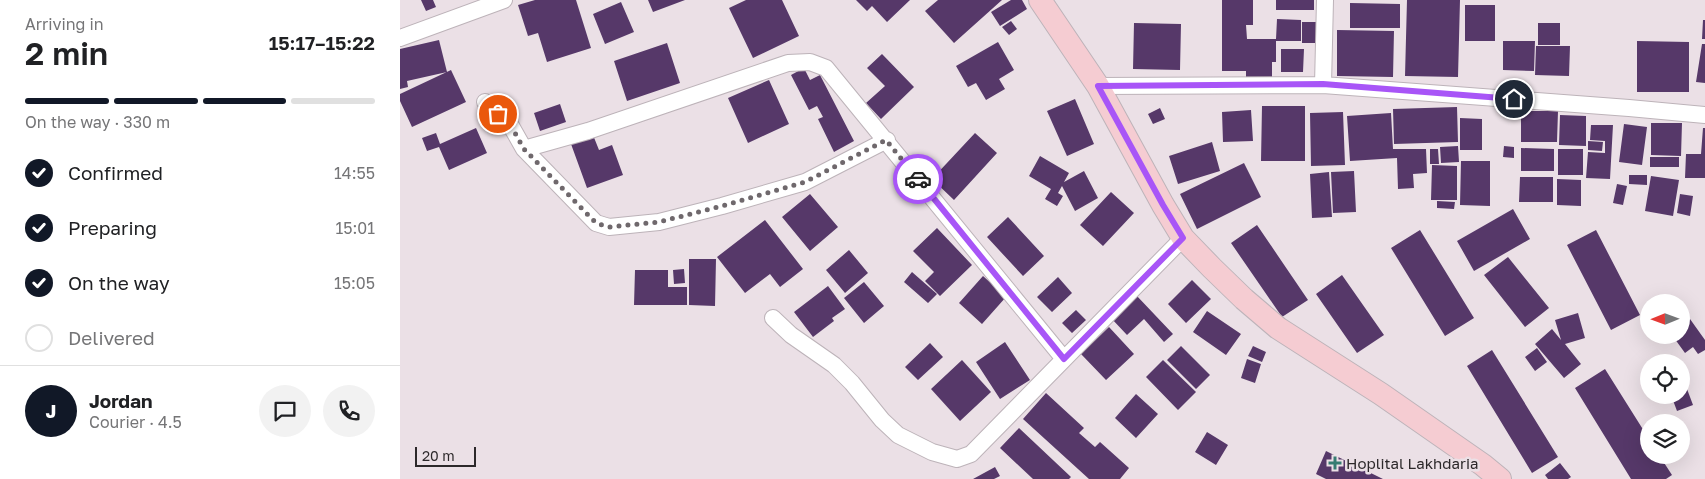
<!DOCTYPE html>
<html lang="en">
<head>
<meta charset="utf-8">
<style>
	:root { --surface:#fff; --page:#f2f2f2; --text:#202124; --muted:#757577; --line:#e0e0e0; --accent:#111827 }
	body { margin:0; font-family:"Golos Text",sans-serif; background:var(--page); color:var(--text); height:100vh; display:flex; flex-direction:column; font-size:19px; white-space:nowrap }
	* { box-sizing:border-box; margin:0 }
	p { font-size:16px; color:var(--muted) }
	.icon { flex:none; width:28px; height:28px; fill:none; stroke:currentColor; stroke-width:2; stroke-linecap:round; stroke-linejoin:round }
	.map { position:relative; flex:1; overflow:hidden }
	.side { display:flex; flex-direction:column; background:var(--surface); width:400px }
	.side>* { flex:none }
	.needle { width:32px; rotate:269deg }
	.buttons { position:absolute; left:1240px; top:294px; display:grid; gap:10px }
	.buttons a { display:grid; place-items:center; width:50px; height:50px; border-radius:50%; background:var(--surface); box-shadow:0 5px 20px #0002; font-size:25px }
	.scale { position:absolute; left:15px; bottom:12px; width:61px; box-sizing:border-box; padding-left:5px; border:2px solid #2c282a; border-top:0; font-size:14px; line-height:18px; white-space:nowrap; color:#2c282a; -webkit-text-stroke:4px #ebe0e6; paint-order:stroke }
	.pin { position:absolute; display:grid; place-items:center; width:42px; height:42px; color:#fff; margin:-21px; border:2px solid #fff; border-radius:50%; box-shadow:0 1px 5px #0007 }
	.courier { position:absolute; display:grid; place-items:center; width:50px; height:50px; margin:-25px; border:4px solid #a855f7; border-radius:50%; background:#fff; color:#222; box-shadow:0 1px 6px #0007 }
	.headline em { font-style:normal; font-weight:600 }
	.headline div { display:flex; flex-direction:column-reverse }
	.headline { display:flex; align-items:center; justify-content:space-between; height:85px; padding:0 25px }
	h1 { font-size:32px; font-weight:600; line-height:38px }
	.bar { display:grid; grid-template-columns:repeat(4,1fr); gap:8px 5px; align-content:center; height:60px; padding:0 25px }
	.bar i { height:6px; border-radius:4px; background:var(--line) }
	.bar .current { background:var(--accent) }
	.bar p { grid-column:span 4 }
	.line { display:flex; align-items:center; gap:12px; padding:0 25px; border-top:1px solid var(--line) }
	.line div { flex:1 }
	.round { display:grid; place-items:center; flex:none; width:52px; height:52px; border-radius:26px; background:var(--page) }
	ol { padding:0 25px; list-style:none }
	li { display:flex; align-items:center; gap:15px; height:55px }
	li p { margin-inline-start:auto }
	li .icon { padding:5px; border-radius:50%; background:var(--accent); color:#fff; stroke-width:4 }
	li:last-child { color:var(--muted) }
	li i { width:28px; height:28px; border:2px solid var(--line); border-radius:50% }
	main { display:flex; flex:1; min-height:0 }
	.map>svg:first-child { display:block }
	.building { fill:#563869 }
	.lines { fill:none; stroke-linecap:round; stroke-linejoin:round }
	.street-casing { stroke:#bdb3b9; stroke-width:18 }
	.secondary-casing { stroke:#bdb3b9; stroke-width:24 }
	.street { stroke:#fff; stroke-width:16 }
	.secondary { stroke:#f5ccd2; stroke-width:22 }
	.done { stroke:#6f686c; stroke-width:5; stroke-dasharray:0 9 }
	.route { stroke:#a855f7; stroke-width:6 }
	.poi-dot { fill:#367c72; stroke:#ebe0e6; stroke-width:2 }
	.labels { text-anchor:middle; dominant-baseline:central; stroke-width:5; stroke-linejoin:round; paint-order:stroke }
	.poi-label { font-size:15px; fill:#2c282a; stroke:#ebe0e6; text-anchor:start }
</style>
</head>
<body>
<main>
<section class="side">
<div class="headline"><div><h1>2 min</h1><p>Arriving in</p></div><em>15:17–15:22</em></div>
<div class="bar"><i class="current"></i><i class="current"></i><i class="current"></i><i></i><p>On the way · 330 m</p></div>
<ol>
<li><svg class="icon" aria-label="check" viewBox="0 0 24 24"><path d="M5 12l5 5 9-10"/></svg>Confirmed<p>14:55</p></li>
<li><svg class="icon" aria-label="check" viewBox="0 0 24 24"><path d="M5 12l5 5 9-10"/></svg>Preparing<p>15:01</p></li>
<li><svg class="icon" aria-label="check" viewBox="0 0 24 24"><path d="M5 12l5 5 9-10"/></svg>On the way<p>15:05</p></li>
<li><i></i>Delivered</li>
</ol>
<div class="line" style="height:90px"><b class="round" style="background:var(--accent);color:#fff">J</b><div><b>Jordan</b><p>Courier · 4.5</p></div><a class="round"><svg class="icon" aria-label="chat" viewBox="0 0 24 24"><path d="M4 5h16v11H9l-5 4z"/></svg></a><a class="round"><svg class="icon" aria-label="phone" viewBox="0 0 24 24"><path d="M5 4h4l2 5-3 2q2 4 5 5l2-3 5 2v4C11 20 4 13 5 4z"/></svg></a></div>
</section>
<div class="map">
<svg width="1305" height="479" viewBox="0 0 1305 479">
	<rect width="100%" height="100%" fill="#ebe0e6"/>
	<path class="building" d="M21 0H33L36 7 26 11Z
		M135 0H176L191 48 147 62 138 33 128 36 118 5Z
		M248 0H285L253 12Z
		M346 0H382L399 36 353 58 329 8Z
		M456 0H510L487 22 472 6 467 11Z
		M538 0H602L554 43 525 11Z
		M611 0H622L627 9 600 26 591 12Z
		M822 0H853V25H846L847 39H876L877 19 901 20V41H876V62H872V77H846V71H822Z
		M876 0H914V10H876Z
		M1007 0H1060L1058 77 1005 76Z
		M221 2 234 32 205 44 193 14Z
		M950 3 1000 4V28H950Z
		M1065 5H1095V41H1065Z
		M1303 20H1305V39H1302Z
		M611 21 617 29 609 35 602 27Z
		M902 22H921V43H902Z
		M734 23 781 24 780 70 733 69Z
		M1138 23H1160V45H1138Z
		M937 30 994 31 993 77 937 76Z
		M39 40 47 72 7 81 8 87 0 89V49Z
		M1103 41H1135L1134 71 1103 70Z
		M1237 41 1289 42V92H1237Z
		M598 42 614 70 599 79 605 89 586 100 576 83 568 87 556 66Z
		M267 43 280 83 227 101 214 61Z
		M1302 44H1305V83L1296 82Z
		M1136 46H1170L1169 76 1135 75Z
		M881 49H904L903 72H881Z
		M482 54 514 87 481 119 466 103 485 86 467 68Z
		M404 68 410 80 420 75 454 141 434 152 418 119 423 117 417 106 409 110 391 75Z
		M51 70 66 102 12 127 0 101V94Z
		M369 80 389 124 348 143 328 98Z
		M675 99 694 144 667 156 647 111Z
		M160 104 166 122 140 131 134 113Z
		M862 106H905V161H861Z
		M1057 107 1058 142 994 144 993 109Z
		M760 108 765 119 753 124 748 114Z
		M851 110 853 141 823 142 822 112Z
		M1121 111H1158L1157 142H1121Z
		M943 112 945 165 911 166 910 113Z
		M991 113 993 149H1026L1027 173 1013 174 1014 188 998 189 997 158 950 161 947 116Z
		M1160 115 1186 116V146L1159 145Z
		M1060 118 1082 119V150H1060Z
		M1251 123H1282L1281 156 1251 155Z
		M1224 124 1247 127 1242 165 1219 162Z
		M1191 125H1213L1210 179 1186 178 1188 152 1205 153V141L1190 140Z
		M76 128 87 153 49 170 39 147 27 151 22 138 36 133 40 144Z
		M1303 128H1305V178H1285L1286 154H1301Z
		M575 133 597 153 554 200 532 179Z
		M193 135 199 150 212 145 223 175 187 188 171 144Z
		M1188 141 1203 142 1202 151 1188 150Z
		M812 142 820 171 778 184 769 156Z
		M1058 146 1059 162 1041 163 1040 147Z
		M1104 146 1114 147V158L1103 157Z
		M1121 148 1154 149V171H1121Z
		M1030 149H1038L1039 164H1030Z
		M1158 149H1183V175H1158Z
		M640 156 669 173 664 182 684 171 698 198 675 211 662 186 658 193 663 196 657 206 645 199 651 189 629 176Z
		M1250 157H1279V167H1250Z
		M1061 161H1090V206L1060 205Z
		M844 163 861 197 797 229 780 194Z
		M1032 165 1057 166V200H1031Z
		M954 171 956 212 933 213 931 172Z
		M929 172 932 217 912 218 910 174Z
		M1229 175H1247V185L1229 184Z
		M1251 176 1279 180 1273 216 1245 211Z
		M1120 177H1153V202H1119Z
		M1157 179 1181 180V206L1157 205Z
		M1217 184 1227 186 1223 205 1213 203Z
		M711 192 734 213 703 246 680 225Z
		M410 194 438 227 410 251 382 217Z
		M1280 194 1293 196 1290 216 1277 213Z
		M1037 201 1055 202 1054 209 1037 208Z
		M1113 209 1130 239 1074 271 1057 241Z
		M608 217 644 256 623 276 587 237Z
		M365 220 403 269 380 287 370 274 345 293 317 257Z
		M857 225 908 300 882 317 831 243Z
		M537 228 572 265 540 296 525 281 534 272 513 251Z
		M1020 230 1074 318 1045 336 991 248Z
		M1196 230 1240 315 1211 330 1167 245Z
		M449 250 468 273 445 293 426 270Z
		M1108 257 1149 308 1125 327 1084 275Z
		M289 259H316L315 306 289 305Z
		M284 269 285 283 274 284 273 270Z
		M235 270H268V287H287V305H234Z
		M512 272 537 294 528 303 504 282Z
		M942 275 984 335 957 353 916 294Z
		M583 276 606 297 582 324 559 303Z
		M658 277 672 293 652 312 637 297Z
		M792 280 811 299 786 323 768 304Z
		M464 282 484 306 464 323 444 298Z
		M428 286 445 309 432 318 434 321 413 337 394 312Z
		M736 295 773 334 764 342 744 319 727 335 711 318Z
		M676 310 686 320 672 333 662 323Z
		M807 311 841 334 826 355 793 332Z
		M1178 313 1185 338 1165 344 1181 364 1164 378 1135 344 1152 329 1161 340 1155 320Z
		M1290 319 1305 340V350L1298 354 1293 347 1285 353 1272 335H1281V325Z
		M709 327 734 354 706 380 681 354Z
		M605 342 630 380 600 399 576 362Z
		M530 343 543 357 518 380 505 367Z
		M781 346 810 375 796 389 767 360Z
		M853 346 866 352 862 362 848 356Z
		M1137 348 1147 362 1135 371 1125 357Z
		M1092 350 1158 457 1132 473 1067 366Z
		M847 359 861 364 855 383 841 378Z
		M562 360 591 392 560 421 531 389Z
		M763 360 796 392 778 410 746 377Z
		M1205 369 1249 439V455H1259L1272 475 1266 479H1231L1175 388Z
		M1284 381 1293 405 1277 411 1271 395H1281V382Z
		M646 393 684 428 679 433 695 447 700 442 729 468 720 479H689L623 419Z
		M736 394 758 414 736 438 715 418Z
		M619 428 671 477 669 479H633L600 448Z
		M807 432 828 445 816 465 795 452Z
		M926 451 983 479H926L916 474Z
		M1160 463 1171 477 1168 479H1148L1145 475Z
		M595 467 600 476 594 479H573Z"/>
	<g class="lines">
		<g class="street-casing">
			<path id="street" d="M0 38 104 0
				M923 85 925 0
				M698 86 923 85 1229 108 1305 115
				M85 102 111 126 124 149 196 223 209 227 259 222 322 206 405 182 487 140
				M124 149 188 131 388 63 410 62 426 68 664 359
				M373 318 391 335 434 365 452 383 482 420 498 435 532 452 557 459 571 454 783 238"/>
		</g>
		<g class="secondary-casing">
			<path id="secondary" d="M640 0 698 86 763 205 783 238 812 268 844 299 878 328 981 394 1083 465 1100 479"/>
		</g>
		<use href="#street" class="street"/>
		<use href="#secondary" class="secondary"/>
	</g>
	<g class="lines">
		<path class="done" d="M98 114 111 126 124 149 196 223 209 227 259 222 322 206 405 182 486 140 518 179"/>
		<path class="route" d="M518 179 664 359 783 238 763 205 698 86 923 84 1114 99"/>
	</g>
	<path class="poi-dot" d="M932.5 455.5h5v5h5v5h-5v5h-5v-5h-5v-5h5z"/>
	<g class="labels">
		<g class="poi-label">
			<text x="946" y="463">Hoplital Lakhdaria</text>
		</g>
	</g>
</svg>
<div class="buttons">
<a><svg class="needle" viewBox="-14 -14 28 28"><path d="M0-13l5 13h-10z" fill="#e53935"/><path d="M0 13l5-13h-10z" fill="#757577"/></svg></a>
<a><svg class="icon" aria-label="locate" viewBox="0 0 24 24"><circle cx="12" cy="12" r="6"/><path d="M12 2v4M12 18v4M2 12h4M18 12h4"/></svg></a>
<a><svg class="icon" aria-label="layers" viewBox="0 0 24 24"><path d="M12 4l9 5-9 5-9-5zM3 14l9 5 9-5"/></svg></a>
</div>
<div class="scale">20 m</div>
<div class="pin" style="left:98px;top:114px;background:#ea580c"><svg class="icon" aria-label="bag" viewBox="0 0 24 24"><path d="M5 8h14l-1 12H6zM9 8a3 3 0 0 1 6 0"/></svg></div>
<div class="pin" style="left:1114px;top:99px;background:#1f2937"><svg class="icon" aria-label="home" viewBox="0 0 24 24"><path d="M3 11l9-7 9 7M6 9v11h12V9"/></svg></div>
<div class="courier" style="left:518px;top:179px"><svg class="icon" aria-label="car" viewBox="0 0 24 24"><path d="M5 17H2v-5l4-1 3-4h7l3 4 3 1v5h-3M9 17h6M6 11h13"/><circle cx="7" cy="17" r="2"/><circle cx="17" cy="17" r="2"/></svg></div>
</div>
</main>
</body>
</html>
